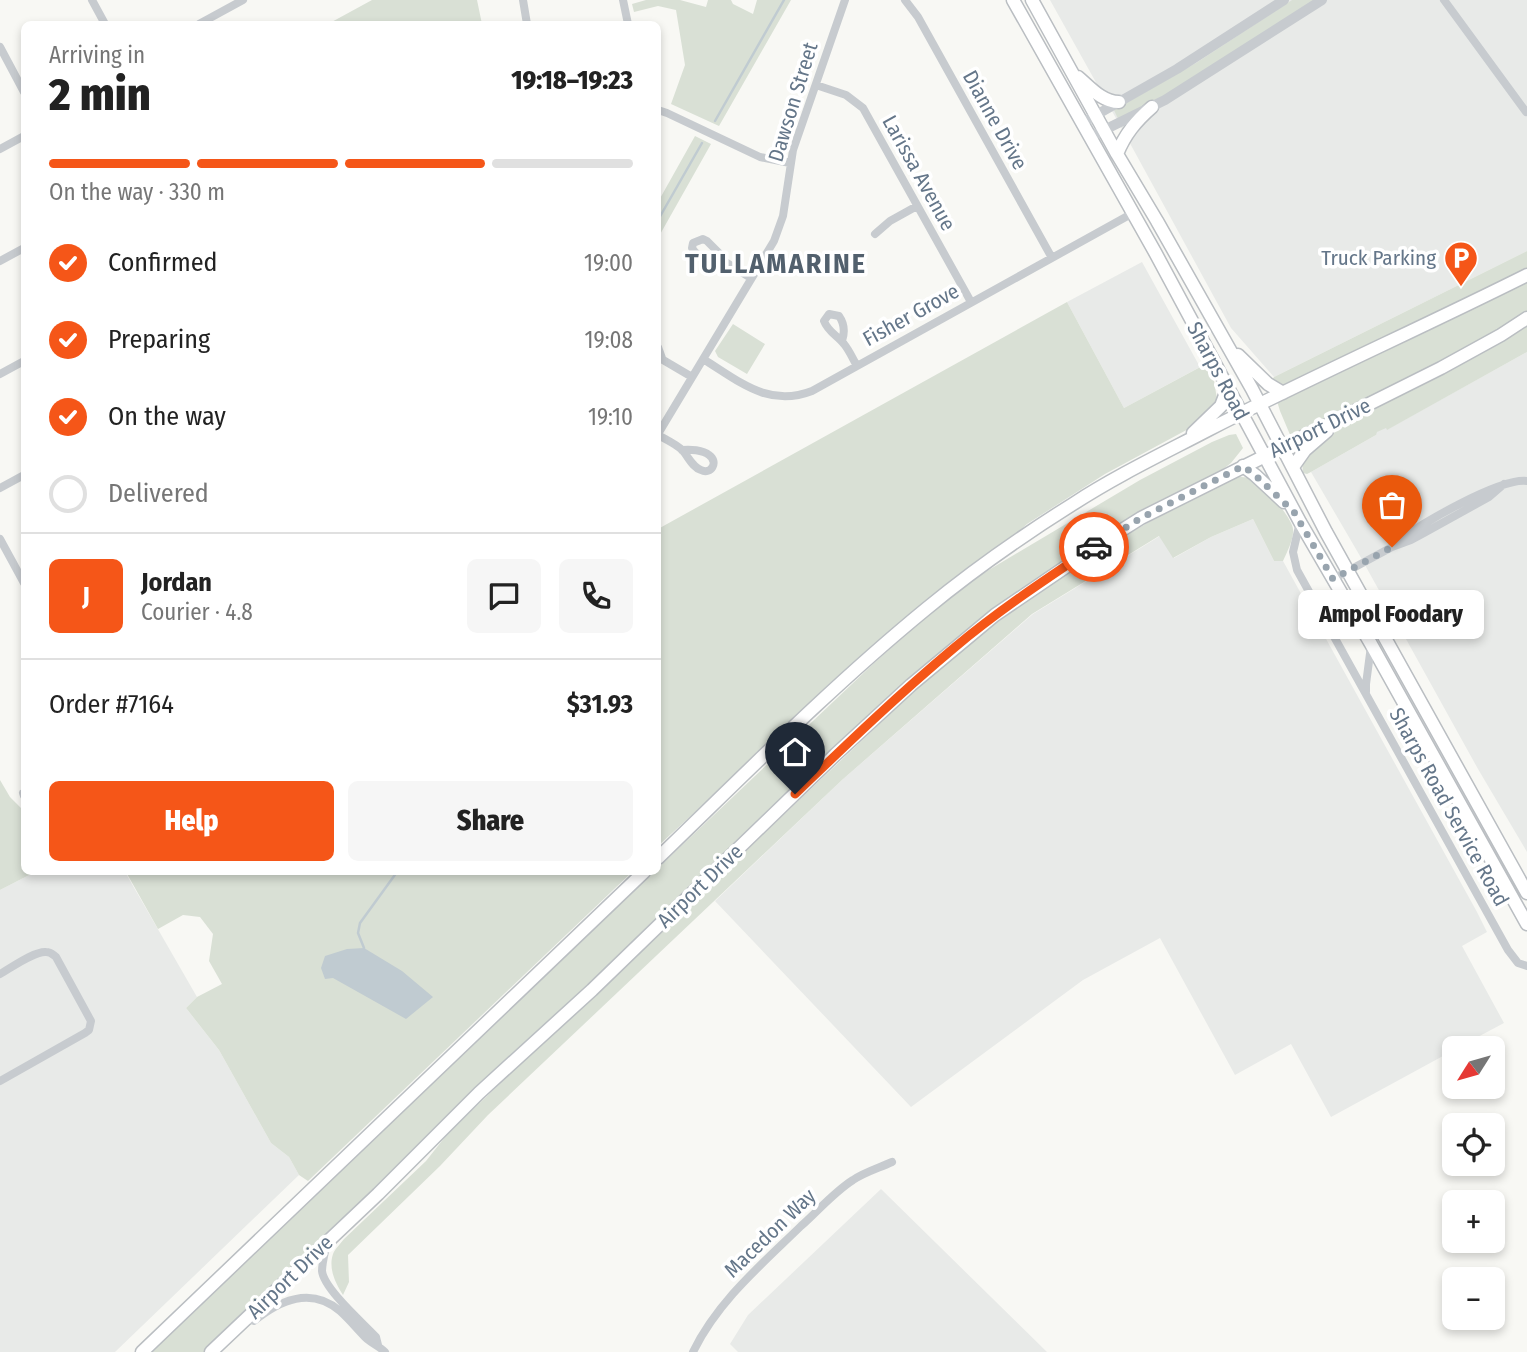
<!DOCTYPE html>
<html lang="en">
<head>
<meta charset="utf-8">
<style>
	:root { --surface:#fff; --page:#f6f6f6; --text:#222; --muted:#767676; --line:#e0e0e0; --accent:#f55618 }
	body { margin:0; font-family:"Fira Sans Condensed",sans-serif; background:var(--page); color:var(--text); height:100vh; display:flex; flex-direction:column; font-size:26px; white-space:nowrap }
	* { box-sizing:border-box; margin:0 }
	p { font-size:23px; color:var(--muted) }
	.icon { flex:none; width:38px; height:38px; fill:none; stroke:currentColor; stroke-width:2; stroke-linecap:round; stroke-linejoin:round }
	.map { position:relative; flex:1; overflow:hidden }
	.side { position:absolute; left:21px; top:21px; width:640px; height:854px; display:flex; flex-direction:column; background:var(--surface); border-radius:10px; box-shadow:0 4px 10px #0003 }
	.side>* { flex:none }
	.needle { width:46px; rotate:233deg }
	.fabs { position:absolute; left:1442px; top:1036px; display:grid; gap:14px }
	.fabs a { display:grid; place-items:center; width:63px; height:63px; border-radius:10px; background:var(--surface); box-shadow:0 4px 10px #0003; font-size:35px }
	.pin { position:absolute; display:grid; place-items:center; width:60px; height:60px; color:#fff; margin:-72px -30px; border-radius:50% 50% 50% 0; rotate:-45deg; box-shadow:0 0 7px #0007 }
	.pin .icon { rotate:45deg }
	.courier { position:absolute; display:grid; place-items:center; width:70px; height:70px; margin:-35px; border:5px solid #f55618; border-radius:50%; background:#fff; color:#222; box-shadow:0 2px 9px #0007 }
	.bubble { position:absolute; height:49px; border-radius:10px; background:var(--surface); box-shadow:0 4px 10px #0003; font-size:23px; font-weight:800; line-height:49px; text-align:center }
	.headline em { font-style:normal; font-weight:800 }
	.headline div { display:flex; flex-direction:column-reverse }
	.headline { display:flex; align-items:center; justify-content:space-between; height:119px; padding:0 28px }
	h1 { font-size:46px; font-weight:800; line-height:52px }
	.bar { display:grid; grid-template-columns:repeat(4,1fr); gap:10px 7px; align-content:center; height:84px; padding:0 28px }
	.bar i { height:9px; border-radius:5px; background:var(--line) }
	.bar .selected { background:var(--accent) }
	.bar p { grid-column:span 4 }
	.line { display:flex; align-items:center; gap:18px; padding:0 28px; border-top:2px solid var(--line) }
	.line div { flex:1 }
	.round { display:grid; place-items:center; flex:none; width:74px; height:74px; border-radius:10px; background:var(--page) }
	ol { padding:0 28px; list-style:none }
	li { display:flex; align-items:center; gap:21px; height:77px }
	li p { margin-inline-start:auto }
	li .icon { padding:7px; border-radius:50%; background:var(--accent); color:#fff; stroke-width:4 }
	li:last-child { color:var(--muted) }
	li i { width:38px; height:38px; border:4px solid var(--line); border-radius:50% }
	.button { display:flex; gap:14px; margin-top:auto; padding:14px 28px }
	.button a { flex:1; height:80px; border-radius:10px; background:var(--accent); color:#fff; font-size:28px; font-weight:800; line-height:80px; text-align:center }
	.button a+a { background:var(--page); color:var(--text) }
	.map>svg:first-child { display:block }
	.built { fill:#e8eae8 }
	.green { fill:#d9e0d5 }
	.water { fill:#c0cbd1 }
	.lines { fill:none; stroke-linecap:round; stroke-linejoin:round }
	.stream { stroke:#c0cbd1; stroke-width:2.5 }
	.primary-casing { stroke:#babec2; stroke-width:15 }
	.minor { stroke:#c7cbcf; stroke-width:8 }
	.tertiary { stroke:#c7cbcf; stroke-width:10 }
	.primary { stroke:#fff; stroke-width:12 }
	.done { stroke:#98a4ae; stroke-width:7; stroke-dasharray:0 12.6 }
	.route { stroke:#f55618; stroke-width:9 }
	.labels { text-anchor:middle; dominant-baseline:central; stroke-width:7; stroke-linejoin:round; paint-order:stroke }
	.street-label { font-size:21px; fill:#647689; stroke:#fff }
	.poi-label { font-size:21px; fill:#647689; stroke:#fff; text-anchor:end }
	.district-label { font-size:28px; font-weight:bold; letter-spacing:2px; fill:#52606d; stroke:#fff }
</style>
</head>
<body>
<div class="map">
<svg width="1527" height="1352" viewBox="0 0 1527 1352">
	<rect width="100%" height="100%" fill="#f8f8f4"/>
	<path class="built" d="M1050 0H1527V251L1274 377 1231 328 1132 147Z
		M1142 262 1200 367 1124 408 1067 302Z
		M1527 352V852L1478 769 1360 556 1311 472 1376 435V432L1386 427 1388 429Z
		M1253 519 1274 561H1283L1477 912 1487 932 1462 946 1504 1023 1457 1048H1454V1050L1331 1117 1291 1044 1235 1075 1160 938 1083 980 911 1107 715 901 842 780 1033 614 1160 536 1174 558 1211 537Z
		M35 872H125L197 997 186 1008 219 1050 271 1143 289 1157 299 1175 115 1352H0V890Z
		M881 1189 1047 1352H738L730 1344 748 1315Z"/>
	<path class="green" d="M372 0H477L482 24H328Z
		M646 0H680L706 7 708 0H731L733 4 753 14 757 0H791L719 126 671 104 685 65 676 10 658 6 634 12 632 4Z
		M1292 0H1314L1181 86 1119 121 1114 110 1196 63Z
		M695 136 711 144 658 238V202Z
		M1527 251V352L1387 430 1386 428 1377 432 1376 435 1311 472 1307 474 1303 473 1302 463 1280 411 1271 381 1274 377Z
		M1067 302 1124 408 1204 365 1214 381 1217 399 1211 411 1192 427 1105 474 1027 524 1004 545 913 612 829 684 743 768 658 846V529Z
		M733 324 765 344 747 374 718 357 715 351Z
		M1236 434 1243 448 1231 463 1218 473 997 609 205 1352H150L654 872H658V868L872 665 923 619 972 580 1140 480 1212 442 1229 435Z
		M1239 477C1242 477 1246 477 1250 478 1261 482 1292 517 1293 529 1294 539 1287 552 1283 561H1274L1253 519 1211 537 1173 558 1159 536 1032 614 842 780 488 1115 440 1166 348 1255 349 1282 343 1295C336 1284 328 1269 333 1254 335 1249 341 1243 344 1239L426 1161 449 1132 931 675C976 639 1022 601 1071 569 1121 536 1175 508 1229 479Z
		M0 780 10 797 24 811V872H35L0 890Z
		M126 872H632L308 1181 299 1175 289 1157 271 1143 219 1050 186 1008 197 997 222 984 209 961 213 934 200 917 183 915 158 929Z"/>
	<path class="water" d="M364 948 402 971 433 997 406 1019 333 978 325 979 321 968 325 956 347 949Z"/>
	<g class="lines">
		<path class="stream" d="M715 121 784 0
			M658 220 702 143
			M364 948 358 933 360 923 397 872"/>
		<g class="primary-casing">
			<path id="primary" d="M1013 0 1156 254 1300 522 1371 644 1527 924
				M1032 0 1117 154 1157 221 1252 389 1326 532 1527 893
				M1078 77C1090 87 1102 102 1119 102
				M1117 154C1125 134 1136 121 1152 107
				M1238 355 1268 384 1283 393
				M1193 433 1221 406 1227 390
				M1243 466 1255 475 1284 502
				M1293 467 1305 450 1327 431
				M658 858C746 773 832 686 926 609 972 571 1022 536 1073 504 1116 476 1162 454 1208 430 1313 376 1421 328 1527 275
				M142 1352 644 872
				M211 1352 378 1194 479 1093 592 990 835 755 911 685 995 615 1095 547 1141 518 1441 368 1501 335 1527 318"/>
		</g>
		<path class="minor" d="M92 0 105 24
			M523 0 527 24
			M623 0 628 24
			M905 0 918 17 1052 258
			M1444 0 1526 112
			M199 24 243 0
			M0 47 24 92
			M816 85 846 95 863 108 971 302
			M658 110 667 113 760 157 790 163
			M0 149 24 136
			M875 234 890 221 917 206
			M722 260C711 262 698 258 692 248L693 243 703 239 707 241 720 254 722 260 751 278
			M0 261 24 248
			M842 341C845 332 844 323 839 316L829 314 824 321C828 332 838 336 844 344 849 350 853 359 857 366
			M658 347 662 358
			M658 357 692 377
			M703 359C739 381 768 408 812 391L1133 213
			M0 374 24 361
			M658 434 774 241 783 216 793 150 845 0
			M658 435C665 439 676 444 682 450 688 456 692 467 701 470 711 475 719 462 709 455 703 450 690 449 682 450
			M0 488 24 475
			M1300 522 1293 552 1297 570 1508 950 1518 963 1527 966
			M0 539 24 583
			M1396 543C1418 525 1499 478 1527 481
			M1333 579 1392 547 1411 540 1424 533 1489 497 1504 484
			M1366 692V684L1371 646
			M23 793 24 796
			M0 974C11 968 34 951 46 952 51 952 52 954 56 957L91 1021 89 1030 85 1033 0 1081
			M327 1243C325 1252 322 1263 322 1271 324 1289 363 1323 376 1337L378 1345
			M247 1319 254 1321C280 1300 311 1286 340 1311 350 1320 358 1330 367 1339 373 1344 379 1346 385 1352
			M693 1352C718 1301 761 1265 801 1226 818 1211 834 1192 853 1180 865 1172 879 1168 892 1162"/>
		<path class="tertiary" d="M1082 123 1177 69 1284 0
			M1090 137 1165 100 1322 0"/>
		<use href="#primary" class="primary"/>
	</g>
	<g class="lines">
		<path class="done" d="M1094 547 1141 518 1243 466 1255 475 1294 512 1333 579 1392 547"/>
		<path class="route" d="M795 794C847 744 899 694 954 648 998 611 1046 579 1094 547"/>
	</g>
	<defs>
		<g id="parking-pin" transform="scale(1.75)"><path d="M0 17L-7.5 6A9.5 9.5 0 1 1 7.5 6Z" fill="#f55618" stroke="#fff"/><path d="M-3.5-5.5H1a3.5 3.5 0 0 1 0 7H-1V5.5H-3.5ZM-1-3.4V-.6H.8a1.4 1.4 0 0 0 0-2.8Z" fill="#fff"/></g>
	</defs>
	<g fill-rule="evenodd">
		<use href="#parking-pin" x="1461" y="258"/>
	</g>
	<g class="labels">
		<g class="street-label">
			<text transform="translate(793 102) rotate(-73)">Dawson Street</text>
			<text transform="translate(995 120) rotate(61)">Dianne Drive</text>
			<text transform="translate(919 173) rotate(61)">Larissa Avenue</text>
			<text transform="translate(911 315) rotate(-29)">Fisher Grove</text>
			<text transform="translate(1218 371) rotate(62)">Sharps Road</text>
			<text transform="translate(1320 428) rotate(-26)">Airport Drive</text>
			<text transform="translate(1449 807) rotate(61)">Sharps Road Service Road</text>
			<text transform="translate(700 886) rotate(-44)">Airport Drive</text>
			<text transform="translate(770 1233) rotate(-44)">Macedon Way</text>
			<text transform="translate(290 1277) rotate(-44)">Airport Drive</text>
		</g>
		<g class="poi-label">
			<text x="1436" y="258">Truck Parking</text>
		</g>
		<g class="district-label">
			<text x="776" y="263">TULLAMARINE</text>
		</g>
	</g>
</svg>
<div class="fabs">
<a><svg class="needle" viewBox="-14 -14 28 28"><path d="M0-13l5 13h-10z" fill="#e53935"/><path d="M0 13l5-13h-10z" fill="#767676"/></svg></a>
<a><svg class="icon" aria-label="locate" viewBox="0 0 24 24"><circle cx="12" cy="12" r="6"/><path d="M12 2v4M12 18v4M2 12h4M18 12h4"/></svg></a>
<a>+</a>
<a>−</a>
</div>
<div class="pin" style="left:1392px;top:547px;background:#ea580c"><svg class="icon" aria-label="bag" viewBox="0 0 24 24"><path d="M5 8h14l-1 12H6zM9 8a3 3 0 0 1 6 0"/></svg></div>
<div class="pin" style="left:795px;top:794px;background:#1f2937"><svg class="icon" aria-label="home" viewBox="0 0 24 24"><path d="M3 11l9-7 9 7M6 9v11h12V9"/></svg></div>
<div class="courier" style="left:1094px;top:547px"><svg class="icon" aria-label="car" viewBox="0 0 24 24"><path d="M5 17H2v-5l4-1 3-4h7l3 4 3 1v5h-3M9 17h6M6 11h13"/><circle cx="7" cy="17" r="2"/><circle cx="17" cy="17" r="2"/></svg></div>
<div class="bubble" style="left:1298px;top:590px;width:186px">Ampol Foodary</div>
<section class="side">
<div class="headline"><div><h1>2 min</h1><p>Arriving in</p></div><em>19:18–19:23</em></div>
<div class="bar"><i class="selected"></i><i class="selected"></i><i class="selected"></i><i></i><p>On the way · 330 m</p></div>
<ol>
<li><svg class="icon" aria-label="check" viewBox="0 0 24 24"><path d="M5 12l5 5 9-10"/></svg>Confirmed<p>19:00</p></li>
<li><svg class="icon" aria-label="check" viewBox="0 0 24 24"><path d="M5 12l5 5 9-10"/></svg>Preparing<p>19:08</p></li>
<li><svg class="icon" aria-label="check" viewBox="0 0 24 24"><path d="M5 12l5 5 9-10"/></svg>On the way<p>19:10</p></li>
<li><i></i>Delivered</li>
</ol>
<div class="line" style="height:126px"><b class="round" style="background:var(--accent);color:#fff">J</b><div><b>Jordan</b><p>Courier · 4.8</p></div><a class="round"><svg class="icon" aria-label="chat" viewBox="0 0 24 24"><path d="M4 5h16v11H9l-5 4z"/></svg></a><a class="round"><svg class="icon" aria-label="phone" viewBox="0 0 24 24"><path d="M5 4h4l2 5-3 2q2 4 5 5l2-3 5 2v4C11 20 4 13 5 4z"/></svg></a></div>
<div class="line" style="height:91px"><div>Order #7164</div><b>$31.93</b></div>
<div class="button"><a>Help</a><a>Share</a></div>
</section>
</div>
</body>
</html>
